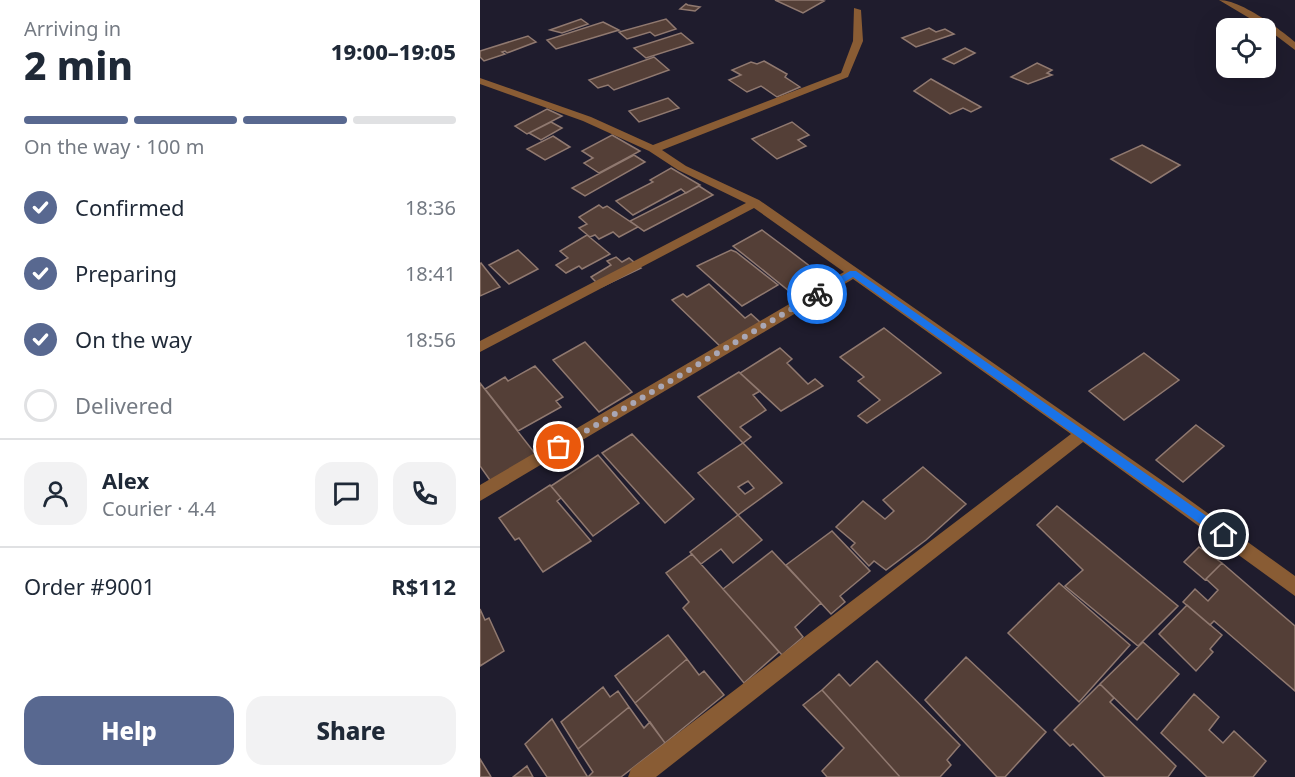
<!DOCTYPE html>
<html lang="en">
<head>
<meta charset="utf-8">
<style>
	:root { --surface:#fff; --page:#f2f2f3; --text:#1f2937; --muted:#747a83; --line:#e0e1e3; --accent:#586890 }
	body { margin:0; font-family:"Noto Sans",sans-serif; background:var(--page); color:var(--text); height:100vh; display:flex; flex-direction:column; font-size:22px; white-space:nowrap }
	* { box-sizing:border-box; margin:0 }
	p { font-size:20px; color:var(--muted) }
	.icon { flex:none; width:33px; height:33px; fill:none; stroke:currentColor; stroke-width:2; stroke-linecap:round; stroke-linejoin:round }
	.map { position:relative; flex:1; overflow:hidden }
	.drawer { display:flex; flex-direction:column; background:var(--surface); width:480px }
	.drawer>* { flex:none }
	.buttons { position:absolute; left:736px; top:18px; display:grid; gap:12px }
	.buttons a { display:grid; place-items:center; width:60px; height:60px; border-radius:12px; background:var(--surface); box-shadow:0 6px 24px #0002; font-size:30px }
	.pin { position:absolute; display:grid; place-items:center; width:51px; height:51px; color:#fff; margin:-26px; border:3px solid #fff; border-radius:50%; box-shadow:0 2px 6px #0007 }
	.courier { position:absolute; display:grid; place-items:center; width:60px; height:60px; margin:-30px; border:4px solid #1a73e8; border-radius:50%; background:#fff; color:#222; box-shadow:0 2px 8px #0007 }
	.summary em { font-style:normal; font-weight:800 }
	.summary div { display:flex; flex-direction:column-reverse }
	.summary { display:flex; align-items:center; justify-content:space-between; height:102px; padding:0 24px }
	h1 { font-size:39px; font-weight:800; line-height:45px }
	.bar { display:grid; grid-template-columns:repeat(4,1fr); gap:9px 6px; align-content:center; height:72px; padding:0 24px }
	.bar i { height:8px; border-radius:4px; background:var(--line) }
	.bar .selected { background:var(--accent) }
	.bar p { grid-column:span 4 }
	.line { display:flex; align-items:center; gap:15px; padding:0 24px; border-top:2px solid var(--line) }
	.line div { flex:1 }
	.round { display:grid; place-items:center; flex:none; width:63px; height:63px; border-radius:18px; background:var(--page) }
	ol { padding:0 24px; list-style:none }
	li { display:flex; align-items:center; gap:18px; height:66px }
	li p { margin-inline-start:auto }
	li .icon { padding:6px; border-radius:50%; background:var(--accent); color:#fff; stroke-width:4 }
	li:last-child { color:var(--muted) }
	li i { width:33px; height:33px; border:3px solid var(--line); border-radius:50% }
	.primary-button { display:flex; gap:12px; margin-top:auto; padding:12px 24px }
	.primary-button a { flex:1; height:69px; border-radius:18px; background:var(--accent); color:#fff; font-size:24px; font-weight:800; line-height:69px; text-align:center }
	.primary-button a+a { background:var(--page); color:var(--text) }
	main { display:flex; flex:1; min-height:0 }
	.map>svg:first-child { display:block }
	.building { fill:#543f37; stroke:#907970; stroke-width:1.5; fill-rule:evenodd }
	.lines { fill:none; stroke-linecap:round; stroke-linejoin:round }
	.lane { fill:#895c34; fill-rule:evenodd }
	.street { fill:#895c34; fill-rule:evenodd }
	.route { fill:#1a73e8 }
	.done { stroke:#a9a7b5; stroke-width:6; stroke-dasharray:0 10.8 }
</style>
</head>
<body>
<main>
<section class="drawer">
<div class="summary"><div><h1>2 min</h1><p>Arriving in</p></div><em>19:00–19:05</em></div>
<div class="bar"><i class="selected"></i><i class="selected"></i><i class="selected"></i><i></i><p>On the way · 100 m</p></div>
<ol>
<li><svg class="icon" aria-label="check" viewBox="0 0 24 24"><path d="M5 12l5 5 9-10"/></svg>Confirmed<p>18:36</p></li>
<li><svg class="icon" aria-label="check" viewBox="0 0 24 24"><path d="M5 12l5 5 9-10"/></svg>Preparing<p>18:41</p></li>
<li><svg class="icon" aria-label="check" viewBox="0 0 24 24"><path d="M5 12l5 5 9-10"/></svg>On the way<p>18:56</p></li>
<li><i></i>Delivered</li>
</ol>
<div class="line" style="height:108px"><a class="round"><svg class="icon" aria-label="person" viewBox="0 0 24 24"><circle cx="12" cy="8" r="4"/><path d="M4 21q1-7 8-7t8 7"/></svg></a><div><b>Alex</b><p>Courier · 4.4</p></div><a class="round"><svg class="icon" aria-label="chat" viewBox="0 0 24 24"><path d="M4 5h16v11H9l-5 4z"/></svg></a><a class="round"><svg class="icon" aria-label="phone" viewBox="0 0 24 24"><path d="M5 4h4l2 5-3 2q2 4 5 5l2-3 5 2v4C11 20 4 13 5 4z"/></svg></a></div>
<div class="line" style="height:78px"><div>Order #9001</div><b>R$112</b></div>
<div class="primary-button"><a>Help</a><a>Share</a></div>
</section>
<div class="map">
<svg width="815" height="777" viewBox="0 0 815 777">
	<rect width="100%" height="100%" fill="#1f1c2d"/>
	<path class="building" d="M295 0H340L344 1 323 13Z
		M206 4 208 5 220 7 215 11 200 9Z
		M101 19 108 24 82 33 70 30Z
		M186 19 196 29 175 36 170 32 147 39 139 32Z
		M123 22 139 30 76 49 67 40Z
		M449 28 456 32 465 29 474 34 436 47 422 38Z
		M201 33 213 43 166 58 154 48Z
		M48 36 56 42 27 53 25 51 22 52 25 54 4 61 0 57V51Z
		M485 48 495 53 474 64 463 59Z
		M174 57 189 70 134 90 128 85 118 88 109 80Z
		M284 61 307 74 305 77 320 87 297 97 281 86 267 92 249 80 261 75 252 70 271 62 277 64Z
		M557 63 572 70 567 73 572 75 548 84 531 77Z
		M451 79 501 107 491 112 483 108 470 114 434 91Z
		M188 98 199 108 159 122 149 111Z
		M67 109 82 116 47 134 35 126Z
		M71 122 82 128 61 140 49 133Z
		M312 122 329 135 318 140 326 146 297 159 272 139Z
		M132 135 160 151 119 173 104 163 113 158 102 151Z
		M73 136 90 147 65 160 47 149Z
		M662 145 700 165 671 183 631 159Z
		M154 155 165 162 105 196 92 188Z
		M191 168 220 185 206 193 201 189 153 215 136 201 173 182 170 180Z
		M219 186 233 195 164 231 150 221Z
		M119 205 123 208 127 206 158 227 139 237 133 232 119 239 115 235 110 237 99 228 107 224 99 217Z
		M282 230 310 251 344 277 314 295 253 246Z
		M107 235 130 254 102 269 99 266 86 273 76 265 88 258 80 251Z
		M38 250 58 269 29 284 9 265Z
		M251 250 256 252 298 285 262 306 217 266Z
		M136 257 142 262 149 258 161 268 121 287 111 277 131 265 127 261Z
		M1 263 20 287 0 296V264Z
		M229 284 265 318 271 314 282 324 242 348 192 300 203 294 207 297Z
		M404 328 461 373 387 423 378 416 400 400 378 381 384 377 360 357Z
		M105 342 152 392 119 412 73 360Z
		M300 348 312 359 307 363 328 384 335 379 343 386 301 411 260 373Z
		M664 353 699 380 644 420 609 391Z
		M55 366 83 397 76 401 81 407 38 431 5 389 25 377 28 381Z
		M259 372 280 391 273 395 286 410 260 427 271 437 263 443 218 397Z
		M0 383 57 456 12 483 0 466Z
		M716 425 744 446 703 482 676 460Z
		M152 434 214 499 185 523 122 453Z
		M263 443 302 483 258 515 218 473ZM268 481 274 488 265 494 258 487Z
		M118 455 159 503 113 536 71 486Z
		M443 467 486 504 446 540 406 570 394 561 389 566 371 547 375 543 356 527 383 501 405 519 414 511 403 500Z
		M70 485 81 498 77 501 111 541 63 572 39 538 35 540 19 518Z
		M577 506 698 606 658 646 585 586 603 570 557 525Z
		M258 515 282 540 253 563 241 549 221 564 210 552Z
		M352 531 390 571 360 596 365 602 351 614 306 565Z
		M719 547 742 563 725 580 704 562Z
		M292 551 341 603 315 627 323 637 302 655 243 589Z
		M212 554 299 652 264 683 203 608 209 602 186 573Z
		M742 563 815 626V691L734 621 730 625 703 602 715 589 728 601 738 590 726 579Z
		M579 583 650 645 599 702 528 633Z
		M707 605 742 635 730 649 733 652 716 671 679 634Z
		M0 609 5 620 9 618 24 651 0 666Z
		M188 635 207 659 155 703 135 676Z
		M663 642 699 674 657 720 620 684Z
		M486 657 566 732 525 777H517L445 700Z
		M207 659 219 675 224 671 244 695 185 743 155 703Z
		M397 661 480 745 467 760 471 765 460 777H420L342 690 359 674 370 686Z
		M620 684 634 698 630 702 696 766 688 777H625L593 744 590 746 574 730Z
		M123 687 130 697 138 691 149 707 98 749 81 722Z
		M342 690 343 691 420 777H347L342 771 364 748 323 705Z
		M714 694 739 717 729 730 743 743 754 731 786 761 773 777H727L681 733Z
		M149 707 164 728 170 722 185 743 141 777H108L113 772 98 749Z
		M72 719 107 776 106 777H67L45 744Z
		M0 759 10 775 11 777H0Z
		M47 766 53 777H33Z"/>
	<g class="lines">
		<path class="lane" d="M739 0C761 0 798 28 815 42V50L786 28Z"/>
		<path class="street" d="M374 8 381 10 383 41 368 77 182 150 206 166 279 200 697 491 815 576V596L603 442 176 777H148L151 769 591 434 373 279 0 501V485L364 272 274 208 0 352V341L266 203 198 170 169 151 103 121 0 84V78L111 117 173 145 361 73 373 41Z"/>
	</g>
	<path class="route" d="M370 271H376L748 531V538H740L373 277 340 296H334V292Z"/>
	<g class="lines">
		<path class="done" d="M79 447 337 294"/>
	</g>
</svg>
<div class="buttons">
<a><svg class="icon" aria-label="locate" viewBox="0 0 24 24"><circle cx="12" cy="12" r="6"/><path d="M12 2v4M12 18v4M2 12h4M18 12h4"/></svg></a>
</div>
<div class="pin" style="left:79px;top:447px;background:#ea580c"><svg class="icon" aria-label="bag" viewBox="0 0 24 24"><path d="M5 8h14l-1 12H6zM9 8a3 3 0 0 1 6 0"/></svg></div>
<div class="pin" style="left:744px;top:535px;background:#1f2937"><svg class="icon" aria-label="home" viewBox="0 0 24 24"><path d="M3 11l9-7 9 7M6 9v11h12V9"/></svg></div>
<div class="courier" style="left:337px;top:294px"><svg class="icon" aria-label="bike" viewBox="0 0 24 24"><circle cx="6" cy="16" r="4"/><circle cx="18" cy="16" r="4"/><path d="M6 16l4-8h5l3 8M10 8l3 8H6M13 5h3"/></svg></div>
</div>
</main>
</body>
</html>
